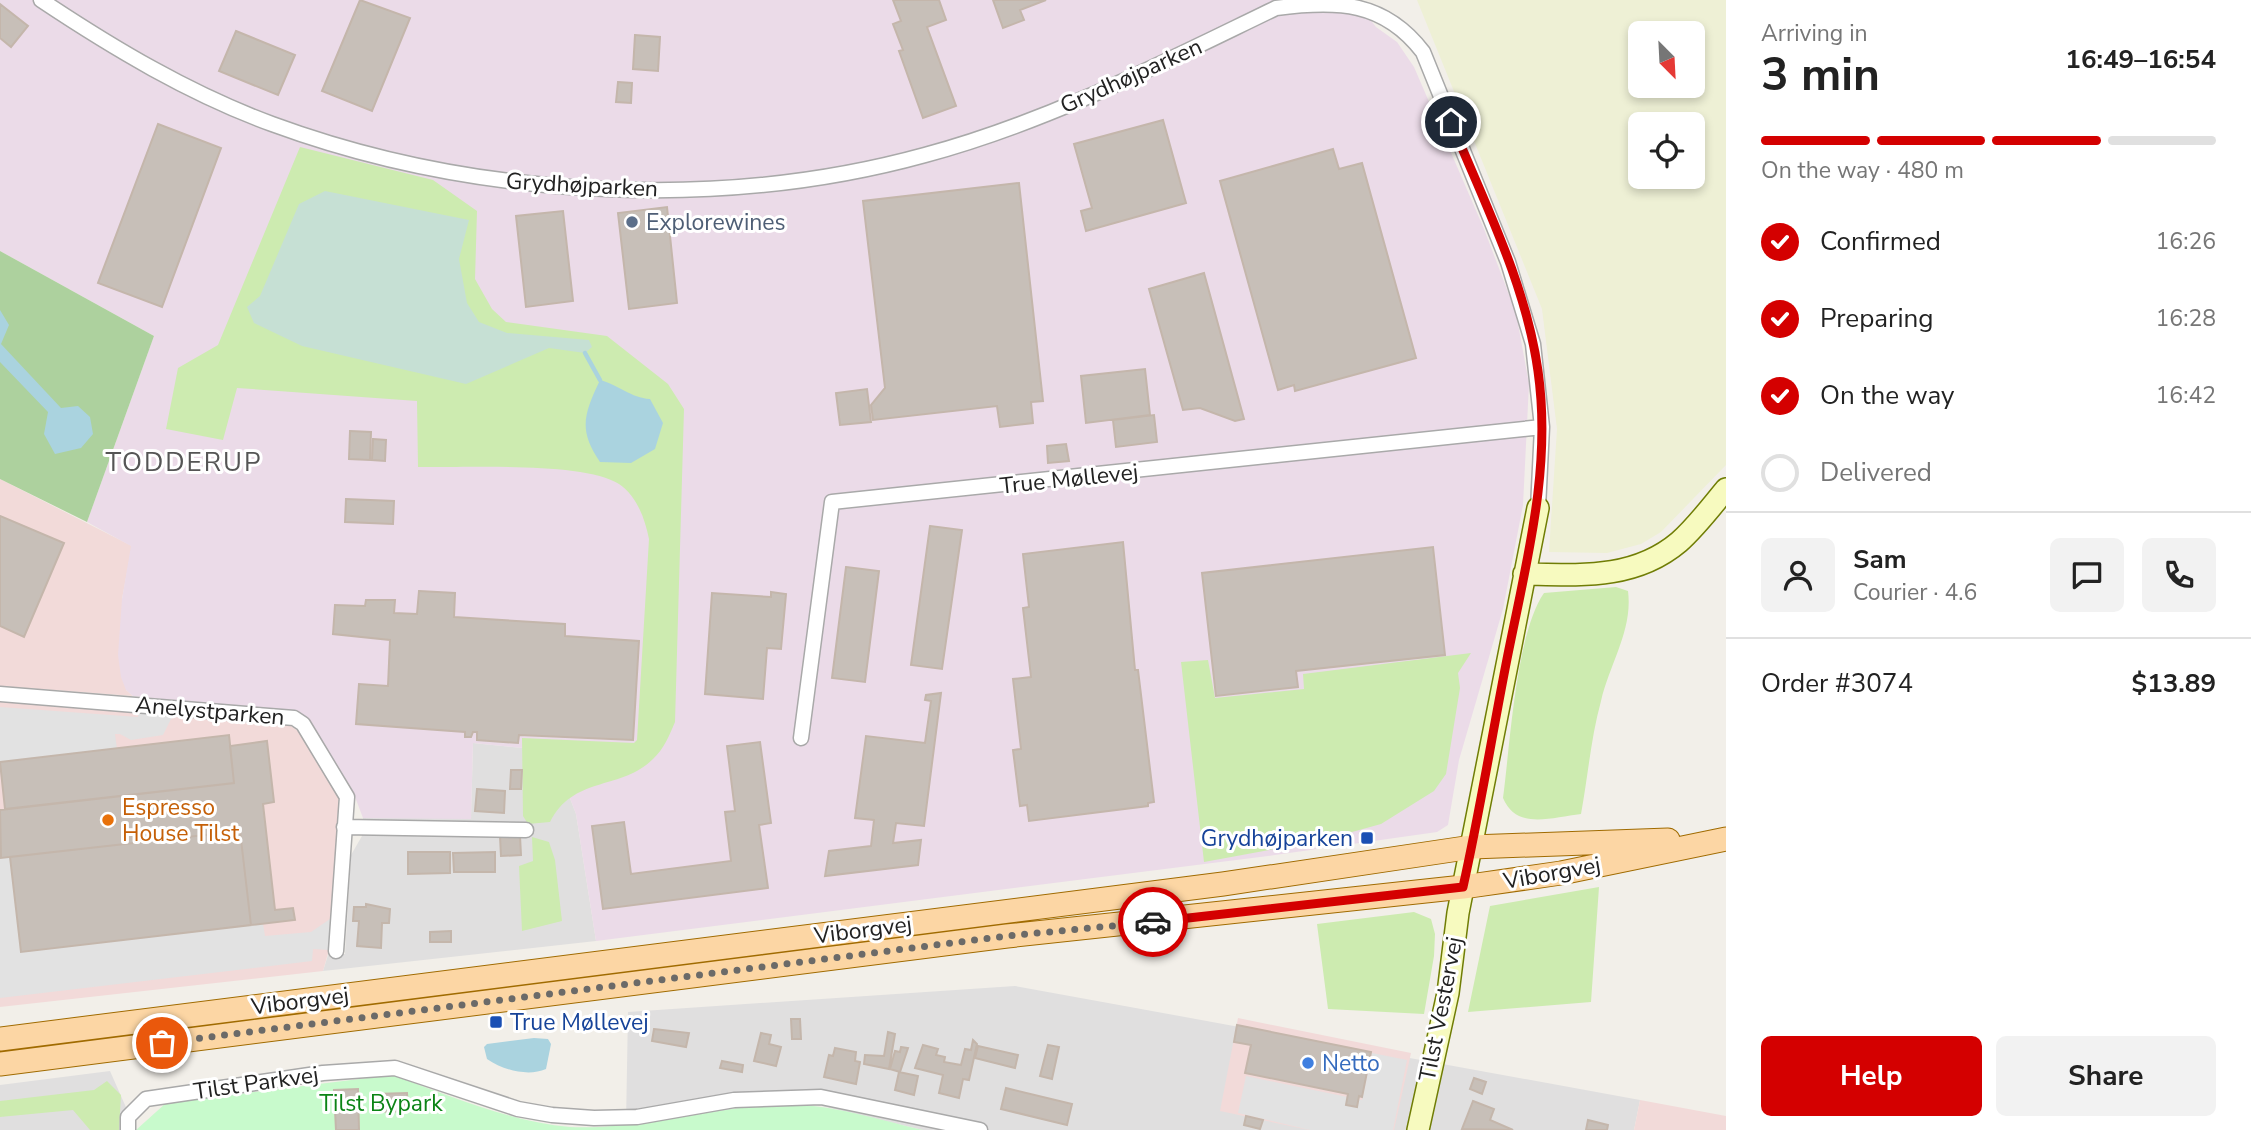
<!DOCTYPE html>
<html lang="en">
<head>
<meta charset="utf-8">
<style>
	:root { --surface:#fff; --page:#f2f2f2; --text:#222; --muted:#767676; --line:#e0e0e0; --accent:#d40000 }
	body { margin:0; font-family:"Nunito Sans",sans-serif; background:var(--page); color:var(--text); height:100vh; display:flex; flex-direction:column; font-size:26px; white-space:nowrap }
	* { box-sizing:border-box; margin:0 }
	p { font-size:23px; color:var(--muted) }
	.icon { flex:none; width:38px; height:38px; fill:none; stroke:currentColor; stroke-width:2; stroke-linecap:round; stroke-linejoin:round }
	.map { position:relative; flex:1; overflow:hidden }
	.sheet { display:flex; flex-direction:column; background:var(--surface); width:525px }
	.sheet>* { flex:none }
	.needle { width:46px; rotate:156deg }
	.tools { position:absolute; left:1628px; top:21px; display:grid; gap:14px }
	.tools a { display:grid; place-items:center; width:77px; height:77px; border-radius:10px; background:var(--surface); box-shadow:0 4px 10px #0003; font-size:35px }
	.pin { position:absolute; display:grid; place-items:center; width:60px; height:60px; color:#fff; margin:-30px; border:4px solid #fff; border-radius:50%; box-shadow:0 2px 7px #0007 }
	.courier { position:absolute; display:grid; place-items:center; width:70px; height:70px; margin:-35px; border:5px solid #d40000; border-radius:50%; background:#fff; color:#222; box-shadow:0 2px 9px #0007 }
	.summary em { font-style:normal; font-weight:700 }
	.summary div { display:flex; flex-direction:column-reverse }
	.summary { display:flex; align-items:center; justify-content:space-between; height:119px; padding:0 35px }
	h1 { font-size:46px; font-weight:700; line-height:52px }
	.bar { display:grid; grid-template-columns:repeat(4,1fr); gap:10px 7px; align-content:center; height:84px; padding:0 35px }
	.bar i { height:9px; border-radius:5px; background:var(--line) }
	.bar .selected { background:var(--accent) }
	.bar p { grid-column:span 4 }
	.line { display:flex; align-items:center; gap:18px; padding:0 35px; border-top:2px solid var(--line) }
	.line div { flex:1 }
	.round { display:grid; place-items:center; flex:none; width:74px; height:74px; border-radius:10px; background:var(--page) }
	ol { padding:0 35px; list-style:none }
	li { display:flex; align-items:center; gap:21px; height:77px }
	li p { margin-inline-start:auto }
	li .icon { padding:7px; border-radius:50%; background:var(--accent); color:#fff; stroke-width:4 }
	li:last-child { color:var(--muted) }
	li i { width:38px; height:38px; border:4px solid var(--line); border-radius:50% }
	.cta { display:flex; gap:14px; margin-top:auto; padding:14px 35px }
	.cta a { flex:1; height:80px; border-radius:10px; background:var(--accent); color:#fff; font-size:28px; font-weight:700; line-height:80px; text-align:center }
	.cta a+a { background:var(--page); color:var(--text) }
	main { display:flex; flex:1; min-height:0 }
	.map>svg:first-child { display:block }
	.residential { fill:#e0dfdf }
	.commercial { fill:#f2dad9 }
	.industrial { fill:#ebdbe8 }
	.farmland { fill:#eef0d5; fill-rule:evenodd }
	.grass { fill:#cdebb0 }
	.forest { fill:#add19e }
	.wetland { fill:#c6e0d4 }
	.park { fill:#c8facc }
	.parking { fill:#e2e2e2 }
	.water { fill:#aad3df }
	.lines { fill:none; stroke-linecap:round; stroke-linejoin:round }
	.stream { stroke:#aad3df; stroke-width:4.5 }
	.building { fill:#c7bfb8; stroke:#c4b6ab; stroke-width:2 }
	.street-casing { stroke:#a9a9a9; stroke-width:17 }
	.secondary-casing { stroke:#707d05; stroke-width:24 }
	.primary-casing { stroke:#a06b00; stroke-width:25 }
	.street { stroke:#fff; stroke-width:14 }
	.secondary { stroke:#f7fabf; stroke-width:21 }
	.primary { stroke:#fcd6a4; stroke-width:23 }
	.done { stroke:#6b6a68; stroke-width:7; stroke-dasharray:0 12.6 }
	.route { stroke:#d40000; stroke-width:9 }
	.service-dot { fill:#5c6f8a; stroke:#fff; stroke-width:2.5 }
	.food-dot { fill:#e8710a; stroke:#fff; stroke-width:2.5 }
	.transit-dot { fill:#1a4fb4; stroke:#fff; stroke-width:2.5 }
	.shop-dot { fill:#3f7fe0; stroke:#fff; stroke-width:2.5 }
	.labels { text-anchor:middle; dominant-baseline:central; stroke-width:6; stroke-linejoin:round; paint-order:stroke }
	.street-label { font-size:23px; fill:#222; stroke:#fff }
	.service-label { font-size:23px; fill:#4e5e75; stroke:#fff; text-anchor:start }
	.food-label { font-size:23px; fill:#c56008; stroke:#fff; text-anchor:start }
	.transit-label { font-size:23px; fill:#164399; stroke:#fff; text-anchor:end }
	.shop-label { font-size:23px; fill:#366cbe; stroke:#fff; text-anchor:start }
	.park-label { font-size:23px; fill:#0c8416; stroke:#fff }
	.quarter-label { font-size:26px; letter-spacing:2px; fill:#555; stroke:#fff }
</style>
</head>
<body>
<main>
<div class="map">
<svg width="1726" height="1130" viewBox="0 0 1726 1130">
	<rect width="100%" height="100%" fill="#f2efe9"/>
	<path class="residential" d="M473 743 552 751 576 814 596 941 323 971 328 955 345 954 351 855 362 836 363 818H471Z
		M1015 986 1640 1100 1634 1130H923L817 1105 626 1124 628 1012Z
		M110 1071 136 1130H0V1085Z"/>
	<path class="commercial" d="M0 479 132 546 122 599 126 690 133 696 0 686Z
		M0 702 290 725 298 731 339 794 329 950 323 971 0 1007Z
		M1238 1018 1411 1053 1394 1130H1309L1220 1111Z
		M1640 1100 1726 1116V1130H1634Z"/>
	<path class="industrial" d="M0 0H1355L1376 27 1397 42 1414 67 1484 229 1516 313 1529 384 1523 505 1503 609 1459 760 1448 825 1437 832 1275 855 596 941 576 814 552 751 473 743 471 819 363 818 352 789 308 721 295 712 133 696 126 690 121 677 118 655 122 599 131 546 87 522 154 336 0 251Z"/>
	<path class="farmland" d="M1417 0H1726V465L1661 532 1641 544 1607 553 1549 552 1557 429 1542 309ZM1640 33H1692V86H1640ZM1640 124H1692V177H1640Z"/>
	<path class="grass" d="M300 147 433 180 477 211 475 279 492 309 506 322 607 336 668 384 684 409 675 722C669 736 664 749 653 759 621 791 574 775 550 822L528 824 523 816 522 738 634 743 637 740 649 539C645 519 637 496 619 484 584 461 465 468 418 467L417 401 237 388 223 440 166 429 178 368 218 345Z
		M1616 587 1628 591C1633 630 1610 663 1601 701 1591 737 1588 776 1581 814 1552 817 1517 831 1503 798 1510 746 1516 633 1544 593Z
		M1471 653 1458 673 1460 688 1446 774 1434 791 1381 824 1323 840 1204 862 1181 662 1208 660 1215 698 1304 689 1303 674Z
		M532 837 549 842 555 860 562 921 522 931 519 866 533 861Z
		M1599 887 1591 1002 1468 1012 1490 906Z
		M1414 912 1431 919 1435 934 1434 956 1424 1014 1328 1009 1317 924Z
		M107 1081 121 1095 119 1130H90L73 1110 0 1117V1101L94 1090Z"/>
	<path class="forest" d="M0 251 154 336 87 522 0 479Z"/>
	<path class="wetland" d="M325 191 469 220 459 259 467 303 479 322 507 333 589 340 592 347 585 353 549 348 466 384 302 346 254 323 247 307 260 296 299 204Z"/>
	<path class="park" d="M392 1075C450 1096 508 1121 570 1127 627 1130 708 1110 766 1105 819 1100 872 1118 923 1130H136L166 1103Z"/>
	<path class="parking" d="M0 707 138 717 139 712 173 715 163 735 131 740 120 734H115L117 749 0 762Z
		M0 846 1 858 10 857 22 952 263 924 265 936 311 932 330 919 329 950 313 949 312 961 0 998Z
		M1372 1053 1407 1060 1393 1130H1310L1238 1113 1246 1076 1362 1100Z"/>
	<path class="water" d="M0 310 9 325 1 344 61 408 78 406 90 417 93 434 81 448 55 454 44 434 48 412 0 362Z
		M600 380C619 385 631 398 650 399L663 423 655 449 631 463 600 462C578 430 584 414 600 380Z
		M534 1038 548 1039 551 1044 546 1069C528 1077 503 1070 487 1059L484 1047 487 1044Z"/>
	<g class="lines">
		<path class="stream" d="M585 353 600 380"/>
	</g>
	<path class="building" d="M360 0 410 18 372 111 322 91Z
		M893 0H939L946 20 927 27 956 106 923 118 899 51 903 50 893 24 901 21Z
		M993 0H1046L1020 10 1024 20 1003 28Z
		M0 4 28 26 11 47 0 38Z
		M236 31 295 55 278 95 219 71Z
		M635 35 660 37 658 71 633 69Z
		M618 82 632 83 631 103 616 102Z
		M1163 120 1186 203 1086 231 1081 211 1092 208 1074 144Z
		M158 124 221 148 162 307 98 283Z
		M1333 149 1339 169 1362 163 1416 358 1295 391 1294 385 1278 390 1220 181Z
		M1019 183 1043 401 1031 402 1033 423 1000 427 997 406 873 420 871 405 885 388 863 201Z
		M667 207 677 303 629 309 618 213Z
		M563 211 573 301 526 307 516 216Z
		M1204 273 1244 419 1235 421 1200 408 1183 410 1149 289Z
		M1145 369 1150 415 1086 423 1081 376Z
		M867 389 871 422 840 425 836 393Z
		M1154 415 1157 442 1116 447 1113 420Z
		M350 431 371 432 370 460 349 459Z
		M373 439 386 440 385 461 372 460Z
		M1066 444 1069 461 1048 463 1047 446Z
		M346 499 394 501 393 524 345 522Z
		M0 516 64 543 24 637 0 626Z
		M930 526 962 530 942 669 911 665Z
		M1123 542 1135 670H1138L1154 802 1148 803V806L1029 821 1027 805 1020 806 1013 750 1021 749 1013 679 1031 677 1023 608 1029 607 1023 554Z
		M1433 547 1445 655 1296 671 1298 687 1216 696 1202 573Z
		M846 567 879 571 865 682 832 678Z
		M419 591 455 593 454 617 565 624V636L639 641 633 740 519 735 518 743 477 740V732H473L471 737H465V732L356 724 359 684 388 686 390 640 333 634 335 605 365 606 366 600H395L394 613 417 614Z
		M771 592 786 594 781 649 767 648 763 699 705 694 712 593 771 597Z
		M941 693 924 826 896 823 893 843 921 840 918 865 825 876 829 851 871 846 874 820 855 818 866 736 925 743 931 701 925 700 926 695Z
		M229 735 234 783 5 809 0 762Z
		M267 741 274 802 263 804 275 910 293 908 295 920 251 925 240 831 1 858 0 810 234 783 230 746Z
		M760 742 771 823 759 825 768 888 603 909 592 826 624 822 631 874 731 861 725 812 735 811 727 746Z
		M511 770H522L521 789H510Z
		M477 789 505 791 504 813 475 811Z
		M240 831 251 925 21 952 10 857Z
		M500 836H520L521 855 501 856Z
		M408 852H450V873L408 874Z
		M495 852V872H454L453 853Z
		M366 904 390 909 389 923H382L381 948 357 946 359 921H353L354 907H366Z
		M451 931V942H430V932Z
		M791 1019H800L801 1039H792Z
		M1237 1025 1371 1052 1362 1097 1359 1096 1357 1107 1346 1105 1348 1094 1245 1073 1251 1045 1234 1042Z
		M654 1029 689 1033 686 1047 652 1041Z
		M888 1032 895 1034 889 1069 864 1064 865 1055 884 1056Z
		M761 1033 771 1035 769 1044 781 1047 776 1066 754 1061Z
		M973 1040 977 1044 969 1080 963 1079 959 1098 939 1093 943 1075 915 1068 923 1045 938 1049 936 1055 945 1057 944 1062 961 1065 965 1049 971 1050Z
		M1048 1045 1059 1047 1052 1079 1040 1076Z
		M978 1046 1018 1055 1015 1068 975 1058Z
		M901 1047 908 1048 900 1072 890 1069 895 1051 900 1052Z
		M835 1048 856 1052 855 1061 860 1062 856 1084 824 1077 829 1055 833 1056Z
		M722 1061 743 1065 742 1072 720 1068Z
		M899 1072 918 1076 914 1095 895 1090Z
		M1474 1078 1486 1082 1482 1094 1470 1089Z
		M1006 1088 1072 1104 1067 1125 1001 1109Z
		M358 1089 359 1130H336L334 1090Z
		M407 1093 408 1111 376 1112 375 1094Z
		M1473 1101 1494 1109 1490 1120 1513 1130 1462 1129Z
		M1246 1116 1263 1120 1260 1129 1244 1125Z
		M1588 1120 1608 1125 1607 1130H1586Z"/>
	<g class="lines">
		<g class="street-casing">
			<path id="street" d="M41 0C113 48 190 94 272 124 473 198 718 212 925 155 1048 122 1162 63 1276 8 1337 0 1384 1 1423 52L1508 262 1533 344 1542 427 1538 508
				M0 694 294 718 303 724 347 797 336 951
				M801 738 832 502 1542 427
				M344 827 526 830
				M128 1130V1117L146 1099 323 1073 395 1068 518 1109 552 1115 594 1118 637 1117 734 1100 821 1097 980 1130"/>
		</g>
		<g class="secondary-casing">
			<path id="secondary" d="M1524 574C1579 575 1634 580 1679 542 1696 527 1711 507 1726 489
				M1418 1130 1448 993 1458 913 1538 508"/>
		</g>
		<g class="primary-casing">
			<path id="primary" d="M0 1039 1223 884 1472 847 1668 840
				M0 1064 1007 936 1463 887 1561 873 1726 839"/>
		</g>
		<use href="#street" class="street"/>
		<use href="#secondary" class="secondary"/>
		<use href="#primary" class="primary"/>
	</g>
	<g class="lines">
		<path class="done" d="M162 1043 1007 936 1153 922"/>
		<path class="route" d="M1153 922 1463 887C1480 811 1492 735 1507 659 1526 563 1552 469 1538 371 1526 284 1484 202 1451 122"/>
	</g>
	<circle class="service-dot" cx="632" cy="222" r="7"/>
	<circle class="food-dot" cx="108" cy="820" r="7"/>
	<g class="transit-dot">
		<rect x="1360" y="831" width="14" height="14" rx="3.5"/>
		<rect x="489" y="1015" width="14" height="14" rx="3.5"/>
	</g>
	<circle class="shop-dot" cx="1308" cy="1063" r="7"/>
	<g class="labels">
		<g class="street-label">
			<text transform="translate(1131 76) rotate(-24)">Grydhøjparken</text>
			<text transform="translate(582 185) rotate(3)">Grydhøjparken</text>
			<text transform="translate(1069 479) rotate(-6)">True Møllevej</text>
			<text transform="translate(210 711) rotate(5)">Anelystparken</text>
			<text transform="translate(1552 873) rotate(-10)">Viborgvej</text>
			<text transform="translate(863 930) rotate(-7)">Viborgvej</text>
			<text transform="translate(300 1001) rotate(-7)">Viborgvej</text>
			<text transform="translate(1441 1009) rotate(-79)">Tilst Vestervej</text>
			<text transform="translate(256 1083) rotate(-8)">Tilst Parkvej</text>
		</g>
		<g class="service-label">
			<text x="646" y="222">Explorewines</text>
		</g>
		<g class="food-label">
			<text x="122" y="807">Espresso<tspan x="122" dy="26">House Tilst</tspan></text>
		</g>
		<g class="transit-label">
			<text x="1353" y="838">Grydhøjparken</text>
			<text x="510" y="1022" text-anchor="start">True Møllevej</text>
		</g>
		<g class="shop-label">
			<text x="1322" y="1063">Netto</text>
		</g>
		<g class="park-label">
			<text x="381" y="1103">Tilst Bypark</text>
		</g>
		<g class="quarter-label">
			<text x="184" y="462">TODDERUP</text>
		</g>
	</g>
</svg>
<div class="tools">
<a><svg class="needle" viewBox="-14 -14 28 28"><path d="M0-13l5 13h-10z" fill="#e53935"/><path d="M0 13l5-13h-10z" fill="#767676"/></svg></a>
<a><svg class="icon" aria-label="locate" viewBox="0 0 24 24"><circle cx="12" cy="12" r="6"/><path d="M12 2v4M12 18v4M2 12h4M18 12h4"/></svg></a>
</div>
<div class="pin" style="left:162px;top:1043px;background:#ea580c"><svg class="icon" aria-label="bag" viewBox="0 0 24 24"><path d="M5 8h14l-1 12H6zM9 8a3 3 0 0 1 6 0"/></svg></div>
<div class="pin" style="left:1451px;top:122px;background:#1f2937"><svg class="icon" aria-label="home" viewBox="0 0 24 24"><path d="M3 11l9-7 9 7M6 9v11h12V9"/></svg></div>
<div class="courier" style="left:1153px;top:922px"><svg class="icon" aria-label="car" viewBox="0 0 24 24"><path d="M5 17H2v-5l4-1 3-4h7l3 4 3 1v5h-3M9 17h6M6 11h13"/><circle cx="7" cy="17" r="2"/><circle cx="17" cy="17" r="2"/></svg></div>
</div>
<section class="sheet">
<div class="summary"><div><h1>3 min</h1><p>Arriving in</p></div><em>16:49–16:54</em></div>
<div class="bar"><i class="selected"></i><i class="selected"></i><i class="selected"></i><i></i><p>On the way · 480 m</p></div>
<ol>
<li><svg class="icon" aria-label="check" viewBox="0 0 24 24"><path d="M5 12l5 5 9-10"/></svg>Confirmed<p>16:26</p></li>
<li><svg class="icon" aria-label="check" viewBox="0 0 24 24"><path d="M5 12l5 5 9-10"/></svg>Preparing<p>16:28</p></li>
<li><svg class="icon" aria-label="check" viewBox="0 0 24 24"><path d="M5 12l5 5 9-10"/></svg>On the way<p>16:42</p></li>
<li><i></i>Delivered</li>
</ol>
<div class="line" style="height:126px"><a class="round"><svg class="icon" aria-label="person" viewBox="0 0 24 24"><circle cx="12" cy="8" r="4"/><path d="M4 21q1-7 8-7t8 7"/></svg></a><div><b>Sam</b><p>Courier · 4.6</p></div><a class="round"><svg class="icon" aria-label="chat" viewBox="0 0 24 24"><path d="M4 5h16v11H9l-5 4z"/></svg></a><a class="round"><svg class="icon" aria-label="phone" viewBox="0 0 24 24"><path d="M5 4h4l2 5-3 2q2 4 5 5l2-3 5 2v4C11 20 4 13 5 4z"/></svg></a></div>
<div class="line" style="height:91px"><div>Order #3074</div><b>$13.89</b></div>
<div class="cta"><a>Help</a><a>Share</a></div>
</section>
</main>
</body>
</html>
